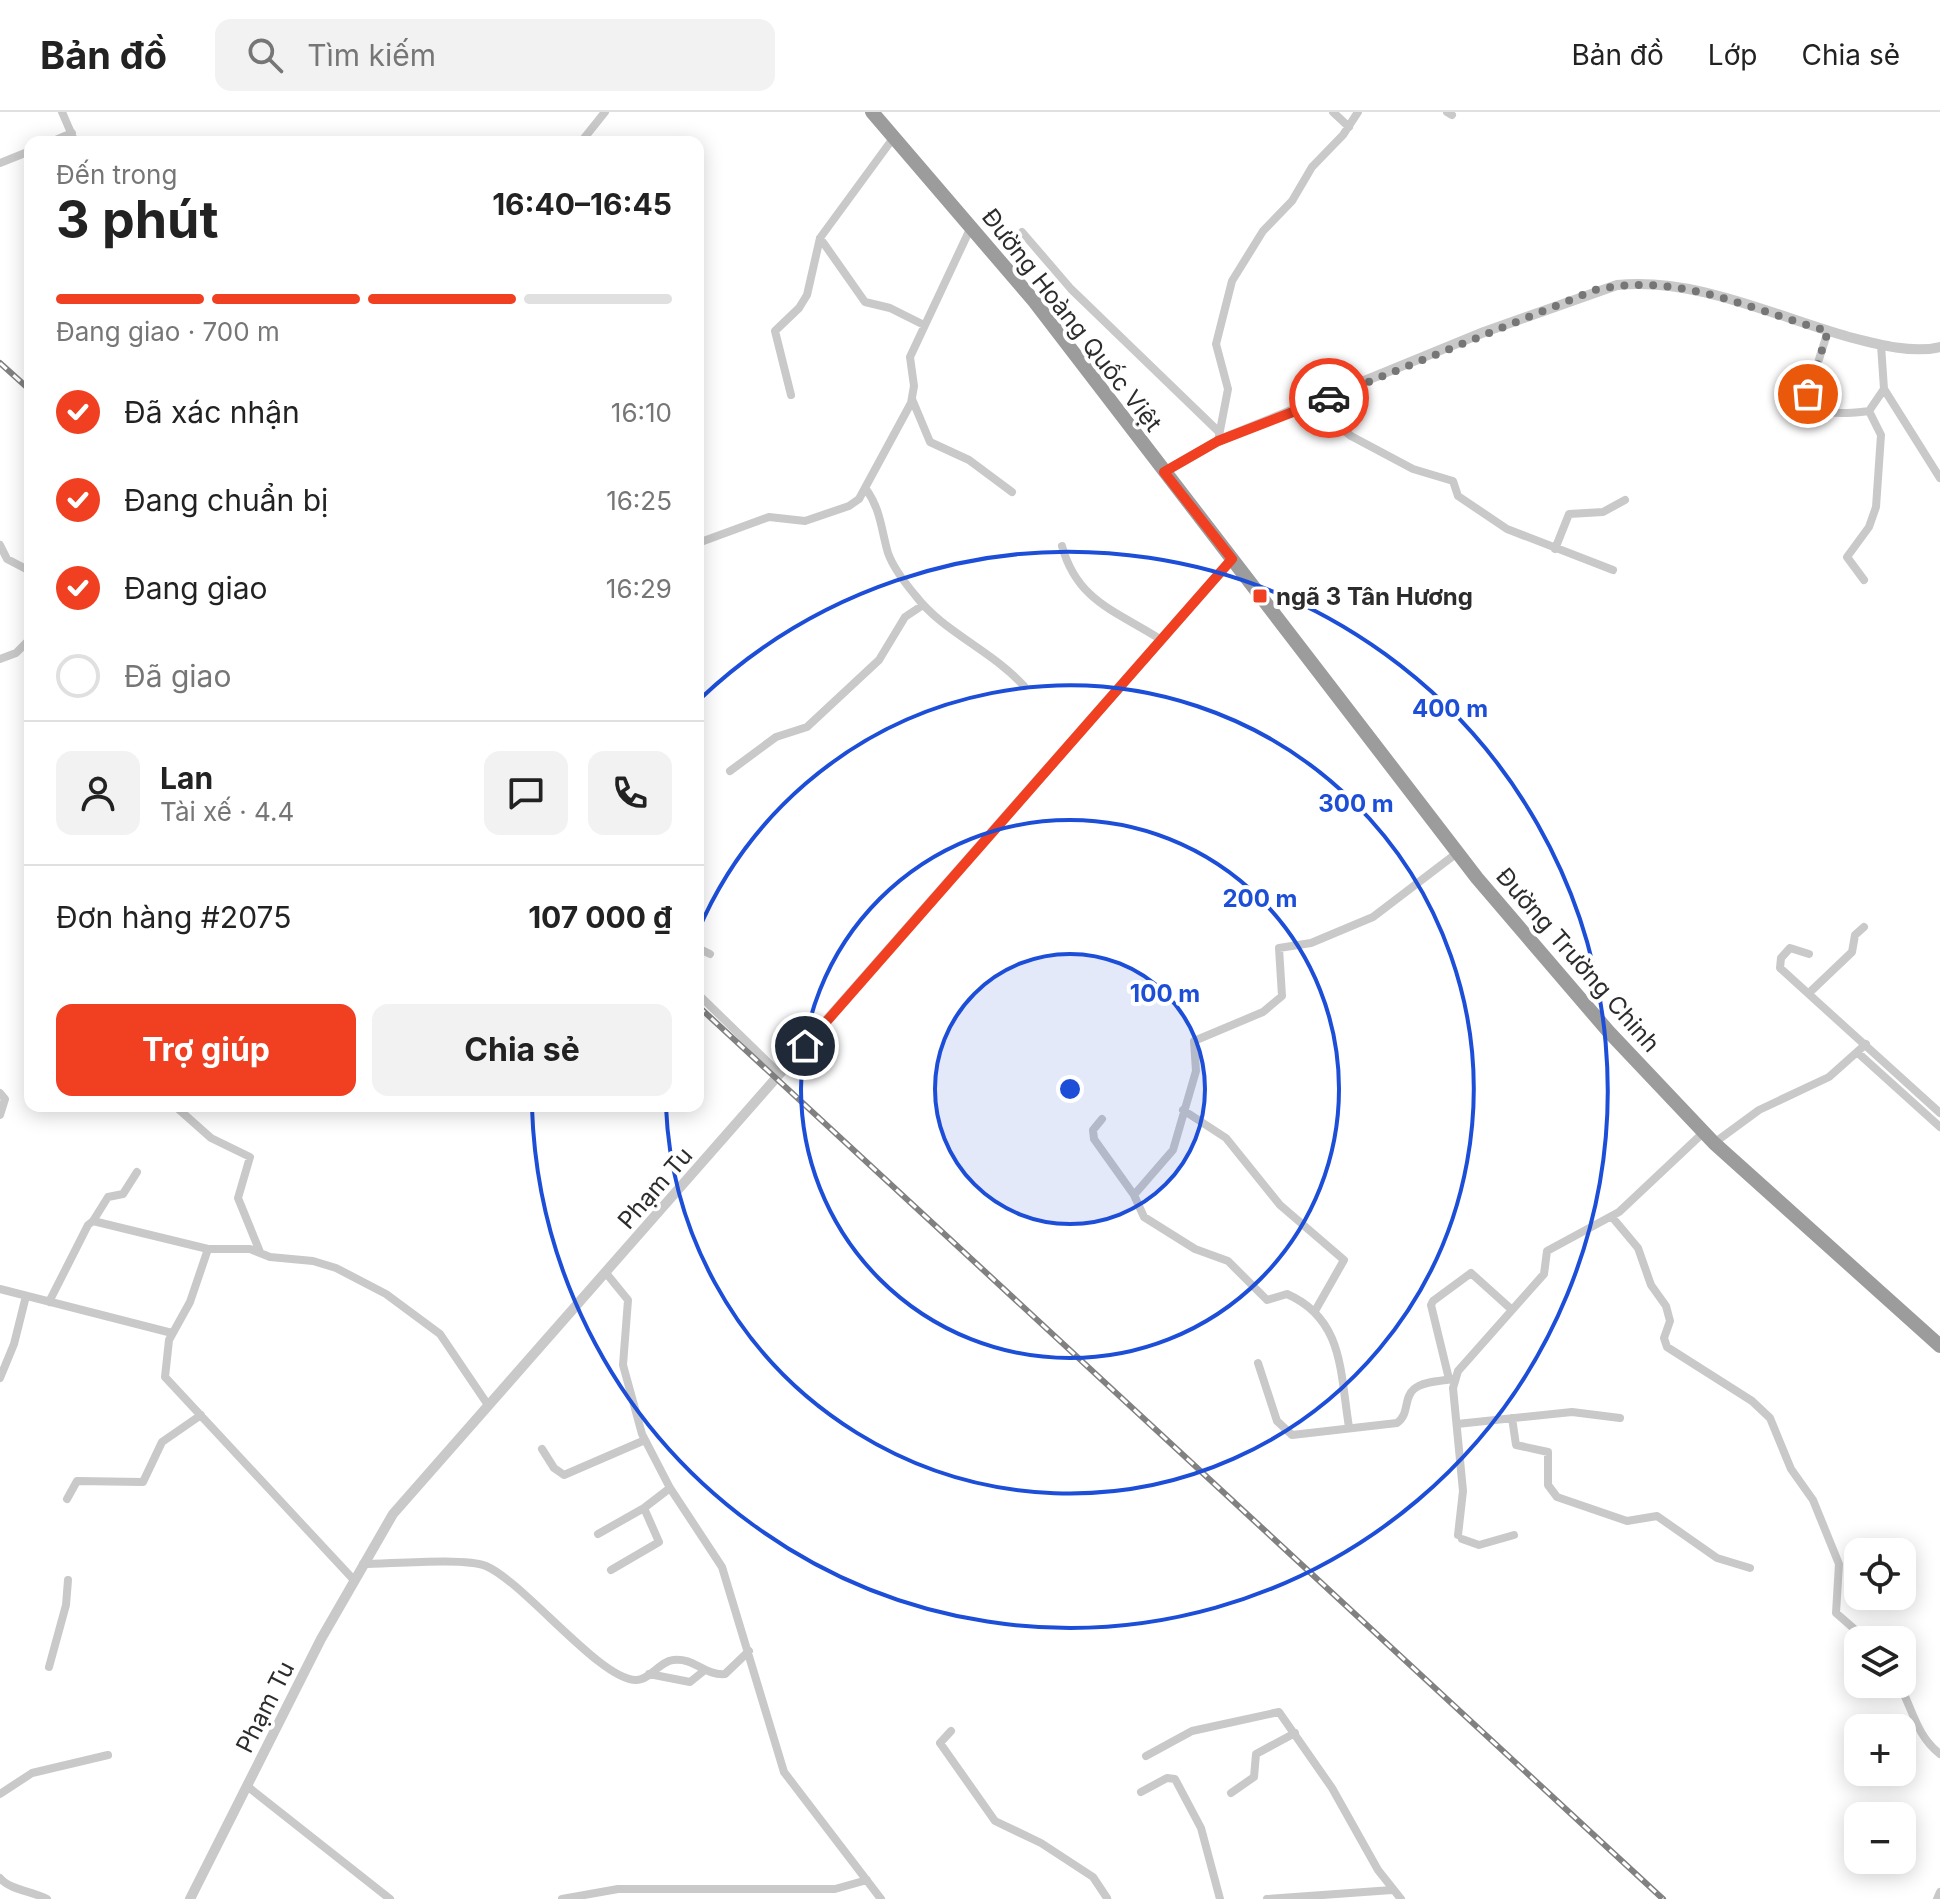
<!DOCTYPE html>
<html lang="vi">
<head>
<meta charset="utf-8">
<style>
	:root { --surface:#fff; --page:#f2f2f2; --text:#222; --muted:#767676; --line:#e0e0e0; --accent:#f03f21 }
	body { margin:0; font-family:Inter,sans-serif; background:var(--page); color:var(--text); height:100vh; display:flex; flex-direction:column; font-size:30px; white-space:nowrap }
	* { box-sizing:border-box; margin:0 }
	p { font-size:26px; color:var(--muted) }
	.icon { flex:none; width:44px; height:44px; fill:none; stroke:currentColor; stroke-width:2; stroke-linecap:round; stroke-linejoin:round }
	.map { position:relative; flex:1; overflow:hidden }
	.panel { position:absolute; left:24px; top:24px; width:680px; height:976px; display:flex; flex-direction:column; background:var(--surface); border-radius:16px; box-shadow:0 4px 20px #0003 }
	.panel>* { flex:none }
	.buttons { position:absolute; left:1844px; top:1426px; display:grid; gap:16px }
	.buttons a { display:grid; place-items:center; width:72px; height:72px; border-radius:16px; background:var(--surface); box-shadow:0 4px 20px #0003; font-size:40px }
	.pin { position:absolute; display:grid; place-items:center; width:68px; height:68px; color:#fff; margin:-34px; border:4px solid #fff; border-radius:50%; box-shadow:0 2px 8px #0007 }
	.courier { position:absolute; display:grid; place-items:center; width:80px; height:80px; margin:-40px; border:6px solid #f03f21; border-radius:50%; background:#fff; color:#222; box-shadow:0 2px 10px #0007 }
	.headline em { font-style:normal; font-weight:700 }
	.headline div { display:flex; flex-direction:column-reverse }
	.headline { display:flex; align-items:center; justify-content:space-between; height:136px; padding:0 32px }
	h1 { font-size:52px; font-weight:700; line-height:60px }
	.bar { display:grid; grid-template-columns:repeat(4,1fr); gap:12px 8px; align-content:center; height:96px; padding:0 32px }
	.bar i { height:10px; border-radius:6px; background:var(--line) }
	.bar .active { background:var(--accent) }
	.bar p { grid-column:span 4 }
	.line { display:flex; align-items:center; gap:20px; padding:0 32px; border-top:2px solid var(--line) }
	.line div { flex:1 }
	.round { display:grid; place-items:center; flex:none; width:84px; height:84px; border-radius:16px; background:var(--page) }
	ol { padding:0 32px; list-style:none }
	li { display:flex; align-items:center; gap:24px; height:88px }
	li p { margin-inline-start:auto }
	li .icon { padding:8px; border-radius:50%; background:var(--accent); color:#fff; stroke-width:4 }
	li:last-child { color:var(--muted) }
	li i { width:44px; height:44px; border:4px solid var(--line); border-radius:50% }
	.button { display:flex; gap:16px; margin-top:auto; padding:16px 32px }
	.button a { flex:1; height:92px; border-radius:16px; background:var(--accent); color:#fff; font-size:32px; font-weight:700; line-height:92px; text-align:center }
	.button a+a { background:var(--page); color:var(--text) }
	header { display:flex; align-items:center; gap:48px; box-sizing:border-box; height:112px; padding:0 40px; background:var(--surface); border-bottom:2px solid var(--line) }
	header strong { font-size:38px }
	nav { display:flex; gap:44px; margin-inline-start:auto; font-size:28px }
	.search { width:560px; height:72px; background:var(--page); display:flex; align-items:center; gap:20px; box-sizing:border-box; padding:0 28px; border-radius:16px; color:var(--muted); font-size:30px }
	.map>svg:first-child { display:block }
	.lines { fill:none; stroke-linecap:round; stroke-linejoin:round }
	.minor { stroke:#c9c9c9; stroke-width:8 }
	.tertiary { stroke:#c9c9c9; stroke-width:10 }
	.trunk { stroke:#9c9c9c; stroke-width:14 }
	.rail-casing { stroke:#818181; stroke-width:6 }
	.rail { stroke:#fff; stroke-width:3; stroke-dasharray:9; stroke-linecap:butt }
	.done { stroke:#767676; stroke-width:8; stroke-dasharray:0 14.4 }
	.route { stroke:#f03f21; stroke-width:10 }
	.ring { fill:none; stroke:#1d4ed8; stroke-width:4 }
	.poi-dot { fill:#f03f21; stroke:#fff; stroke-width:3 }
	.labels { text-anchor:middle; dominant-baseline:central; stroke-width:8; stroke-linejoin:round; paint-order:stroke }
	.street-label { font-size:24px; fill:#2c2c2c; stroke:#fff }
	.poi-label { font-size:24px; font-weight:bold; fill:#2c2c2c; stroke:#fff; text-anchor:start }
	.centre { fill:#1d4ed8; stroke:#fff; stroke-width:4 }
	.ring-label { font-size:24px; text-anchor:middle; font-weight:bold; fill:#1d4ed8; stroke:#fff; stroke-width:8; stroke-linejoin:round; paint-order:stroke }
</style>
</head>
<body>
<header>
<strong>Bản đồ</strong>
<div class="search"><svg class="icon" aria-label="search" viewBox="0 0 24 24"><circle cx="10" cy="10" r="6"/><path d="M15 15l6 6"/></svg>Tìm kiếm</div>
<nav><a>Bản đồ</a><a>Lớp</a><a>Chia sẻ</a></nav>
</header>
<div class="map">
<svg width="1940" height="1787" viewBox="0 0 1940 1787">
	<rect width="100%" height="100%" fill="#fff"/>
	<g class="lines">
		<path class="minor" d="M62 0 75 30
			M1333 0 1349 15
			M1447 0 1452 3
			M51 30 72 21
			M581 30 605 0
			M0 51 30 39
			M1022 120 1071 177 1219 320
			M820 126 865 190 890 196 924 213
			M1828 219 1808 282C1812 307 1850 301 1869 299
			M1881 233 1884 277 1940 366
			M791 283 775 219 799 196 807 183 820 126 894 25
			M912 287 930 330 969 348 1012 380
			M1312 293 1351 324 1413 357 1453 369 1458 384 1507 417 1613 458
			M1218 329 1228 277 1216 232 1232 169 1263 119 1292 89 1312 55 1343 23 1358 0
			M866 377C881 398 881 417 888 441 893 455 905 471 915 483 943 520 990 537 1024 574
			M698 431 769 405 805 409 849 394 859 387 911 291 914 274 910 245 971 115
			M0 433 7 447 30 459
			M1062 434C1077 489 1116 499 1160 527
			M1555 437 1569 402 1603 400 1625 388
			M1864 468 1847 445 1869 415 1876 395 1881 323 1869 299 1884 277
			M0 547 16 541 30 527
			M730 659 776 625 807 615 879 548 905 505 923 493
			M698 836 710 842
			M1809 842 1790 836 1781 846 1780 856 1940 1001
			M1809 881 1852 840 1855 823 1864 815
			M698 882 780 962
			M1858 941 1940 1015
			M0 981 5 987 0 1003
			M175 994 211 1026 250 1045 238 1086 260 1140
			M1183 998 1226 1026 1280 1093 1344 1148 1315 1199
			M1102 1007 1093 1018 1094 1027 1134 1083 1144 1105 1195 1137 1228 1149 1267 1188 1287 1182C1344 1207 1340 1261 1349 1315
			M1714 1031 1759 998 1829 965 1866 932
			M1134 1083 1173 1038 1196 959 1194 929 1263 900 1282 884 1279 836 1311 831 1373 805 1457 741
			M1612 1105 1638 1136 1651 1173 1666 1194 1670 1209 1664 1226 1667 1235 1752 1289 1770 1306 1791 1357 1813 1388 1839 1452 1836 1501 1867 1528
			M93 1109 108 1085 123 1082 137 1060
			M208 1137 190 1190 169 1228 165 1265 353 1467
			M606 1161 628 1188 623 1253 642 1322 670 1376 722 1455 784 1660 881 1787
			M0 1177 172 1221
			M49 1190 88 1113 93 1109 208 1137H250L270 1145 313 1149 336 1156 386 1182 440 1222 488 1293
			M1258 1251 1277 1309 1292 1323 1397 1311C1410 1302 1403 1286 1414 1277 1423 1269 1442 1269 1453 1267
			M0 1266 14 1232 26 1184
			M1449 1267 1431 1193 1433 1189 1471 1161 1511 1197
			M1512 1306 1516 1333 1548 1340V1373L1557 1385 1627 1409 1657 1404 1717 1446 1750 1456
			M1457 1312 1572 1300 1620 1306
			M542 1337 554 1356 564 1363 645 1328
			M67 1387 77 1369 143 1370 162 1330 201 1303
			M598 1422 644 1396 670 1376
			M1458 1423 1463 1379 1453 1276 1458 1259 1544 1162 1547 1139 1619 1100 1704 1020
			M1462 1427 1479 1433 1514 1423
			M363 1452C389 1452 465 1445 486 1454 525 1471 600 1568 636 1568 650 1568 660 1549 673 1548 694 1545 705 1564 725 1562L749 1539
			M611 1458 659 1430 644 1396
			M49 1555 66 1493 68 1468
			M649 1562 690 1570 705 1558
			M1899 1572C1913 1598 1916 1623 1940 1642
			M951 1619 940 1631 995 1709 1041 1731 1093 1765 1107 1786
			M1146 1644 1192 1619 1279 1600 1332 1676 1378 1758 1401 1787
			M247 1674 390 1787
			M1141 1680 1167 1666 1175 1667 1201 1716 1220 1787
			M1231 1681 1254 1665 1256 1642 1295 1621
			M0 1682 32 1661 108 1643
			M0 1766C10 1778 32 1779 47 1787
			M562 1787 618 1777H835L867 1768
			M1267 1787 1392 1778
			M1937 1787 1940 1780"/>
		<path class="tertiary" d="M1164 360 1218 329 1484 220 1617 173C1696 165 1774 204 1849 225 1876 232 1912 242 1940 235
			M190 1787 321 1527 393 1402 1232 447"/>
		<path class="trunk" d="M872 0 1034 189 1477 766 1608 919 1714 1031 1940 1234"/>
		<g class="rail-casing">
			<path id="rail" d="M0 251 30 278
				M698 894 1663 1787"/>
		</g>
		<use href="#rail" class="rail"/>
	</g>
	<g class="lines">
		<path class="done" d="M1329 286 1595 178C1678 159 1750 198 1828 219L1808 282"/>
		<path class="route" d="M805 934 1232 447 1164 360 1218 329 1329 286"/>
	</g>
	<circle cx="1070" cy="977" r="135" fill="#1d4ed8" fill-opacity=".12"/>
	<g class="ring">
		<circle cx="1070" cy="977" r="135"/>
		<circle cx="1070" cy="977" r="269"/>
		<path d="M698 819A404 404 0 1 1 666 995"/>
		<path d="M700 587A538 538 0 1 1 532 996"/>
	</g>
	<rect class="poi-dot" x="1252" y="476" width="16" height="16" rx="4"/>
	<g class="labels">
		<g class="street-label">
			<text transform="translate(1072 208) rotate(52)">Đường Hoàng Quốc Việt</text>
			<text transform="translate(1578 848) rotate(49)">Đường Trường Chinh</text>
			<text transform="translate(655 1076) rotate(-49)">Phạm Tu</text>
			<text transform="translate(265 1595) rotate(-63)">Phạm Tu</text>
		</g>
		<g class="poi-label">
			<text x="1276" y="484">ngã 3 Tân Hương</text>
		</g>
	</g>
	<circle cx="1070" cy="977" r="12" class="centre"/>
	<g class="ring-label">
		<text x="1450" y="605">400 m</text>
		<text x="1356" y="700">300 m</text>
		<text x="1260" y="795">200 m</text>
		<text x="1165" y="890">100 m</text>
	</g>
</svg>
<div class="buttons">
<a><svg class="icon" aria-label="locate" viewBox="0 0 24 24"><circle cx="12" cy="12" r="6"/><path d="M12 2v4M12 18v4M2 12h4M18 12h4"/></svg></a>
<a><svg class="icon" aria-label="layers" viewBox="0 0 24 24"><path d="M12 4l9 5-9 5-9-5zM3 14l9 5 9-5"/></svg></a>
<a>+</a>
<a>−</a>
</div>
<div class="pin" style="left:1808px;top:282px;background:#ea580c"><svg class="icon" aria-label="bag" viewBox="0 0 24 24"><path d="M5 8h14l-1 12H6zM9 8a3 3 0 0 1 6 0"/></svg></div>
<div class="pin" style="left:805px;top:934px;background:#1f2937"><svg class="icon" aria-label="home" viewBox="0 0 24 24"><path d="M3 11l9-7 9 7M6 9v11h12V9"/></svg></div>
<div class="courier" style="left:1329px;top:286px"><svg class="icon" aria-label="car" viewBox="0 0 24 24"><path d="M5 17H2v-5l4-1 3-4h7l3 4 3 1v5h-3M9 17h6M6 11h13"/><circle cx="7" cy="17" r="2"/><circle cx="17" cy="17" r="2"/></svg></div>
<section class="panel">
<div class="headline"><div><h1>3 phút</h1><p>Đến trong</p></div><em>16:40–16:45</em></div>
<div class="bar"><i class="active"></i><i class="active"></i><i class="active"></i><i></i><p>Đang giao · 700 m</p></div>
<ol>
<li><svg class="icon" aria-label="check" viewBox="0 0 24 24"><path d="M5 12l5 5 9-10"/></svg>Đã xác nhận<p>16:10</p></li>
<li><svg class="icon" aria-label="check" viewBox="0 0 24 24"><path d="M5 12l5 5 9-10"/></svg>Đang chuẩn bị<p>16:25</p></li>
<li><svg class="icon" aria-label="check" viewBox="0 0 24 24"><path d="M5 12l5 5 9-10"/></svg>Đang giao<p>16:29</p></li>
<li><i></i>Đã giao</li>
</ol>
<div class="line" style="height:144px"><a class="round"><svg class="icon" aria-label="person" viewBox="0 0 24 24"><circle cx="12" cy="8" r="4"/><path d="M4 21q1-7 8-7t8 7"/></svg></a><div><b>Lan</b><p>Tài xế · 4.4</p></div><a class="round"><svg class="icon" aria-label="chat" viewBox="0 0 24 24"><path d="M4 5h16v11H9l-5 4z"/></svg></a><a class="round"><svg class="icon" aria-label="phone" viewBox="0 0 24 24"><path d="M5 4h4l2 5-3 2q2 4 5 5l2-3 5 2v4C11 20 4 13 5 4z"/></svg></a></div>
<div class="line" style="height:104px"><div>Đơn hàng #2075</div><b>107 000 ₫</b></div>
<div class="button"><a>Trợ giúp</a><a>Chia sẻ</a></div>
</section>
</div>
</body>
</html>
